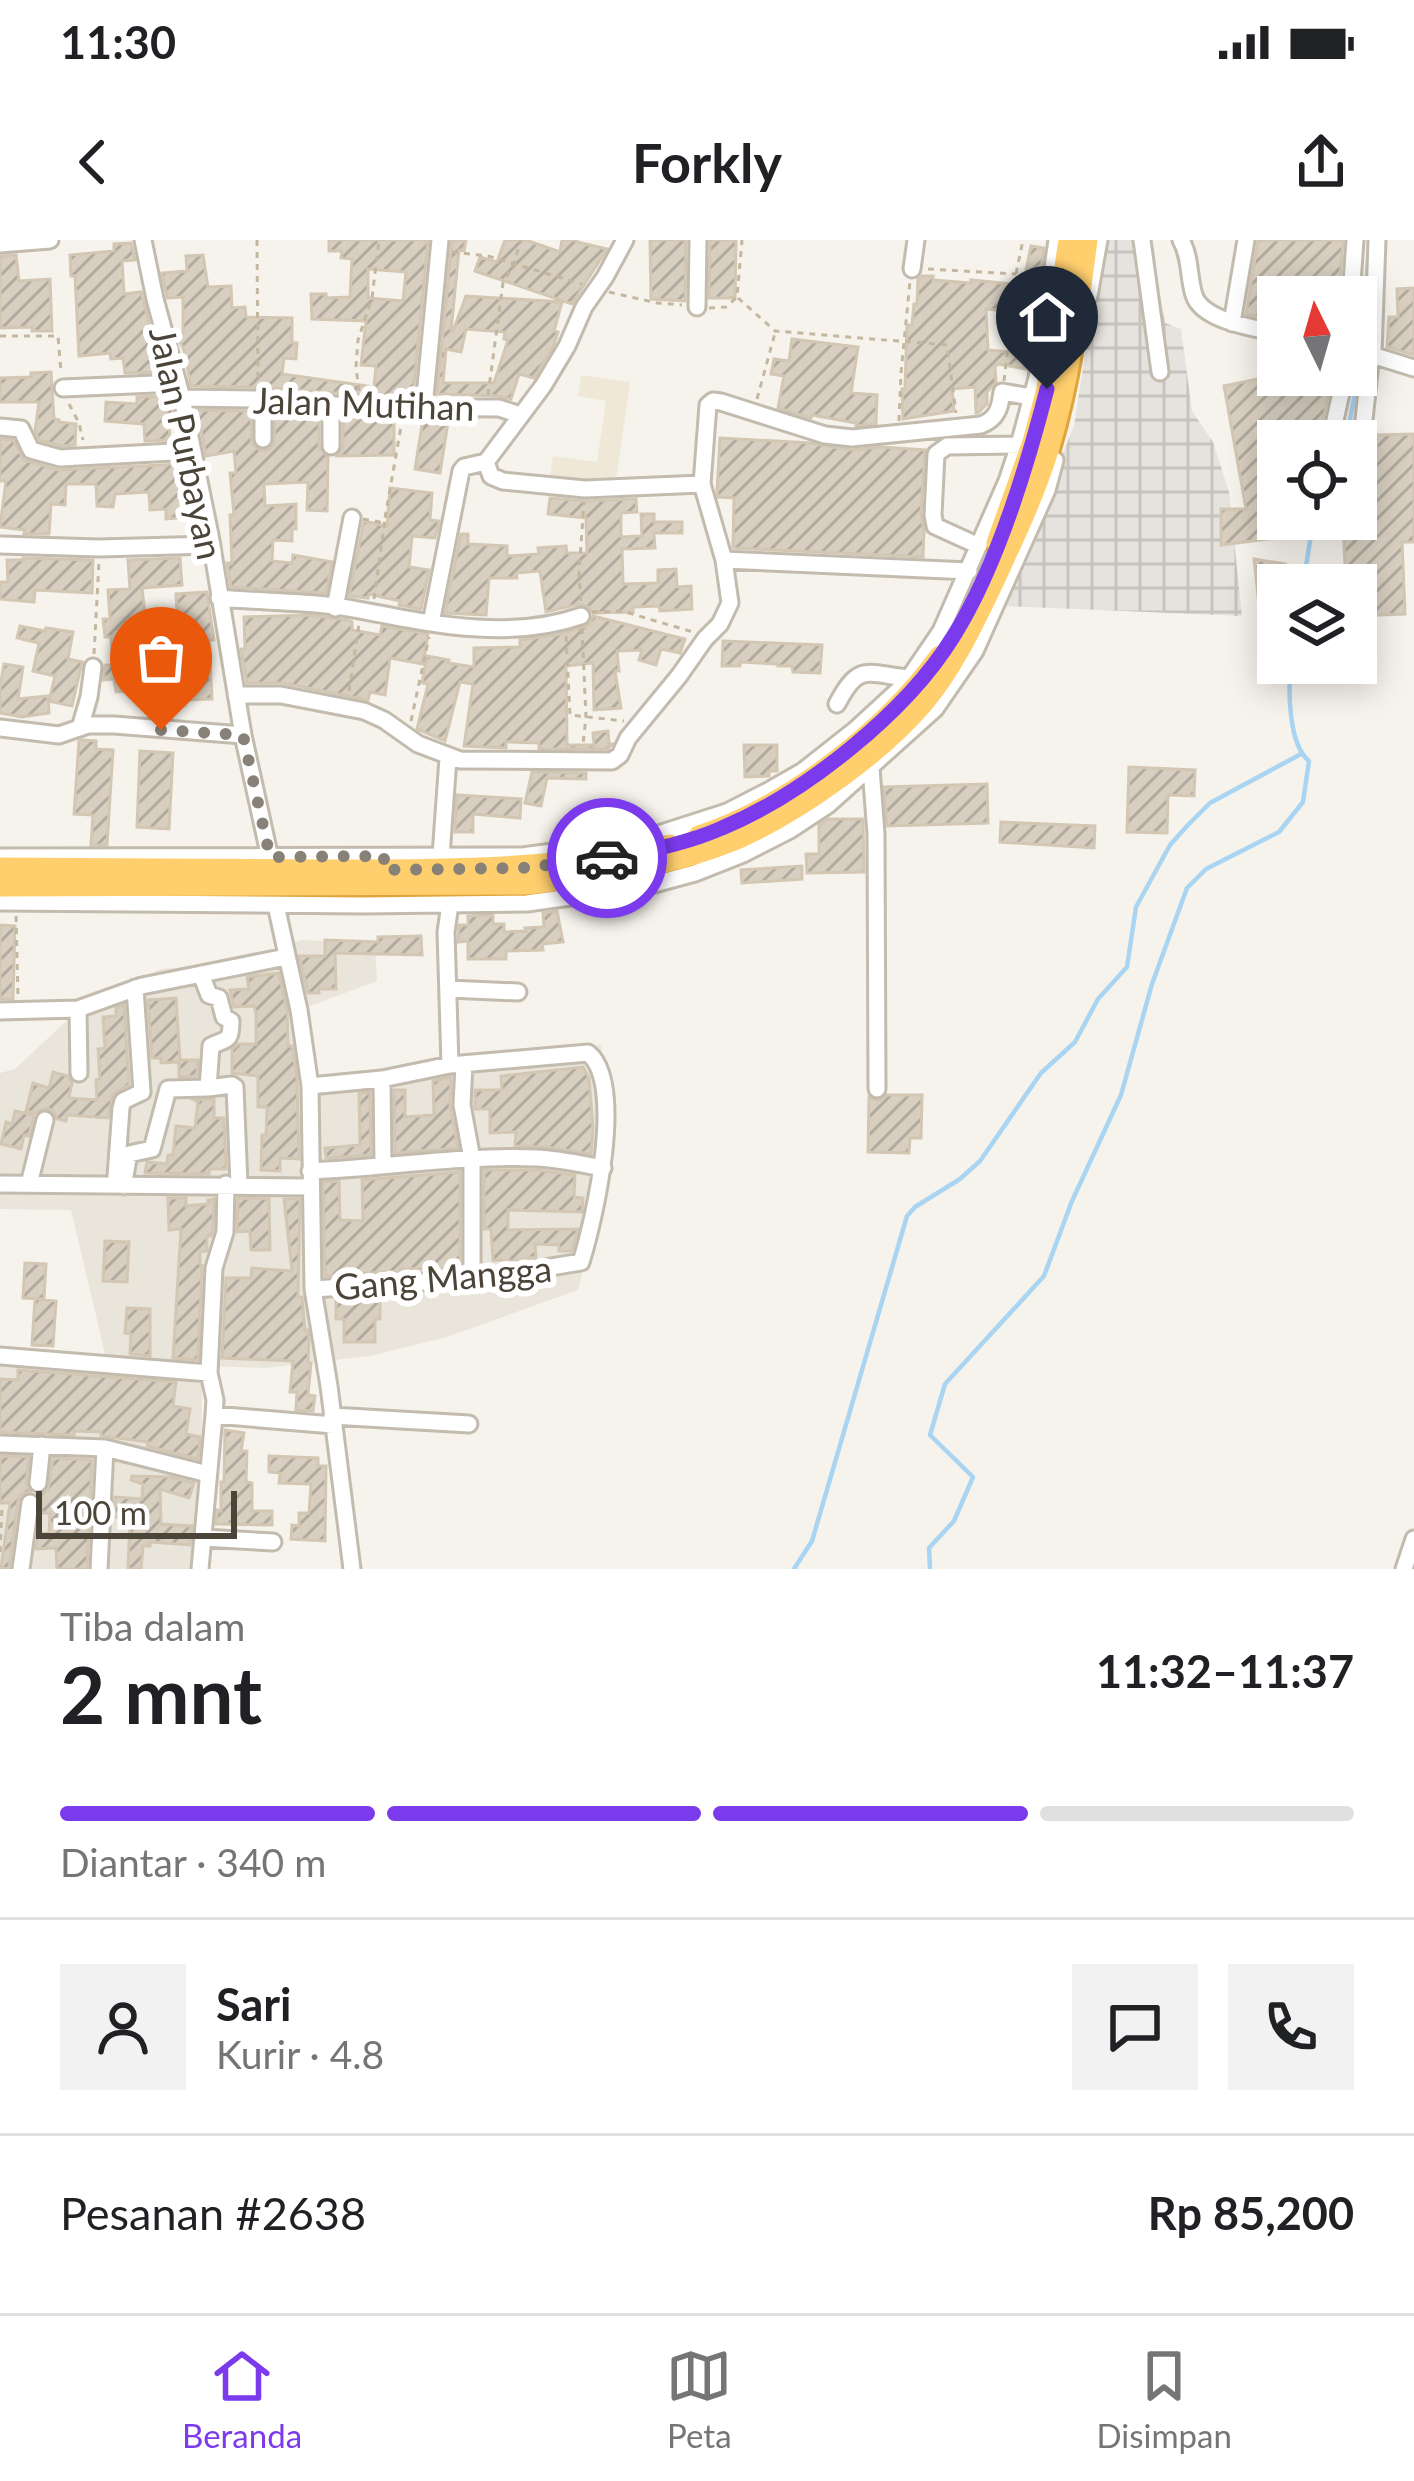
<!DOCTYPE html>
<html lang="id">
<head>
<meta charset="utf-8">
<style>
	:root { --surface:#fff; --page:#f2f2f2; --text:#202124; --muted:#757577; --line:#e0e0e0; --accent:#7c3aed }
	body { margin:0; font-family:Lato,sans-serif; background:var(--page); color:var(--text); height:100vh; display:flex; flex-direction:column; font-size:45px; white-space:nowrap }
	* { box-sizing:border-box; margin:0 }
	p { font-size:39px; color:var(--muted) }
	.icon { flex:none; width:66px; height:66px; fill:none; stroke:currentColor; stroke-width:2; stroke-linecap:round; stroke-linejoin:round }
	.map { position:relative; height:1329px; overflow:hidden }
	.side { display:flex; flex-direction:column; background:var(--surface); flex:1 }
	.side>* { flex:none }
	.needle { width:78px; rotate:355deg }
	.controls { position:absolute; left:1257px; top:36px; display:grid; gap:24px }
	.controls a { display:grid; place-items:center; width:120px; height:120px; border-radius:0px; background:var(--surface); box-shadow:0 6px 30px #0003; font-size:60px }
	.scale { position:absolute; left:36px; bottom:30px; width:201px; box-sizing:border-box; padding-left:12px; border:6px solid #4b4439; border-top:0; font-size:33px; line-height:42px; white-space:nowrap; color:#4b4439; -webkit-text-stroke:9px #fff; paint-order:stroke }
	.pin { position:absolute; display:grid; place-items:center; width:102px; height:102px; color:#fff; margin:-123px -51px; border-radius:50% 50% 50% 0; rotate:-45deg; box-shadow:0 0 12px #0007 }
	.pin .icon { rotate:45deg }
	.courier { position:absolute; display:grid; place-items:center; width:120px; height:120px; margin:-60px; border:9px solid #7c3aed; border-radius:50%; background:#fff; color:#222; box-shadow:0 3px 15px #0007 }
	.overview em { font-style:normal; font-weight:700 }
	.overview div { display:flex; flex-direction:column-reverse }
	.overview { display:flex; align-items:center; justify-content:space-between; height:204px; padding:0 60px }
	h1 { font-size:78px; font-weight:700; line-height:90px }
	.bar { display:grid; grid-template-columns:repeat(4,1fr); gap:18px 12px; align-content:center; height:144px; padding:0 60px }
	.bar i { height:15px; border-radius:9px; background:var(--line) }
	.bar .active { background:var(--accent) }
	.bar p { grid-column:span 4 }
	.line { display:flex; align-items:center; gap:30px; padding:0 60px; border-top:3px solid var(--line) }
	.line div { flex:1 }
	.round { display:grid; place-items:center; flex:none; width:126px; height:126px; border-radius:0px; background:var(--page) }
	.status { display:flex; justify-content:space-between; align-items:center; height:84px; padding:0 60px; background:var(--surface); direction:ltr }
	.status svg { height:33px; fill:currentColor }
	header { display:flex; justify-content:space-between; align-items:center; height:156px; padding:0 60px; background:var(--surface); font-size:54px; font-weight:700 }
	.dock { display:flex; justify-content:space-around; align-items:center; height:168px; border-top:3px solid var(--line); background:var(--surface); font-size:33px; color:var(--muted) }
	.dock a { display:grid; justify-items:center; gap:6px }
	.dock .active { color:var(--accent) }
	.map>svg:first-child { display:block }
	.residential { fill:#eae5da }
	.industrial { fill:url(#industrial-grid) }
	.education { fill:#efe8d6 }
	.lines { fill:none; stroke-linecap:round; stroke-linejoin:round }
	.stream { stroke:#a9d4f2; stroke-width:4.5 }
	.building { fill:url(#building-hatch); stroke:#d3c7b4; stroke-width:3; fill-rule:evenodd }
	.minor-casing { stroke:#c2bbae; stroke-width:21 }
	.highway-casing { stroke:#e0a43c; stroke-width:27 }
	.path { stroke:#c4b79f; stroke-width:3; stroke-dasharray:6 6; stroke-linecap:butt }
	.minor { stroke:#fff; stroke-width:15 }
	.highway { stroke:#ffcf6e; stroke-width:21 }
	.done { stroke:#878178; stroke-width:12; stroke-dasharray:0 21.6 }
	.route { stroke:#7c3aed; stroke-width:15 }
	.labels { text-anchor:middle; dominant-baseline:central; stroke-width:12; stroke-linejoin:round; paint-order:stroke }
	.street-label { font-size:36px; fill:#4b4439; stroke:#fff }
</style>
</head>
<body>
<div class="status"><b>11:30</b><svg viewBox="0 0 49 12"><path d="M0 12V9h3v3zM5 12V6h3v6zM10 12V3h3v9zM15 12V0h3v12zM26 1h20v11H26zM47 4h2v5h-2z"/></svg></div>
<header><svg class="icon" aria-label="back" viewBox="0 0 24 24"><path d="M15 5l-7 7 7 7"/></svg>Forkly<svg class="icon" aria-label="share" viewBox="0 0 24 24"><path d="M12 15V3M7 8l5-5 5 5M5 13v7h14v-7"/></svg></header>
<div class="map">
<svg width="1414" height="1329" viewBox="0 0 1414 1329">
	<defs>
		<pattern id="industrial-grid" width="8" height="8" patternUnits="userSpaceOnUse" patternTransform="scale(3)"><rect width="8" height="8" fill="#e6e2dd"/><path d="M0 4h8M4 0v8" fill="none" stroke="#c7c3be"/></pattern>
		<pattern id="building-hatch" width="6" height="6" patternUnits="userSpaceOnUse" patternTransform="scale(3)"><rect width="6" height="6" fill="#d8cfc1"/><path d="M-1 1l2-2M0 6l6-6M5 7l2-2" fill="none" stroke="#b1aa9e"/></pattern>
	</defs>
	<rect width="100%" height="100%" fill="#f6f3ec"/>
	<path class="residential" d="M302 700 375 703 377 741 294 772 304 841 576 806 601 805 611 915 578 1050 447 1097 370 1116 265 1128 107 1122 71 970 0 969V833L15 829 91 758 161 729 236 723Z
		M54 1124 202 1137 201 1329H0V1126Z"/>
	<path class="industrial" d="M1103 0H1138L1153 16 1165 83 1181 89 1192 171 1213 202 1229 252 1242 376 1001 366 1074 186Z"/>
	<path class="education" d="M581 135 630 142 615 247 550 237 553 216 597 222 606 161 578 156Z"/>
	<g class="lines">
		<path class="stream" d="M1346 201 1358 137 1369 12
			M1303 345 1310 301 1319 279
			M794 1329 812 1301 907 976 915 967 960 939 980 921 1041 833 1075 802 1098 759 1127 727 1136 667 1170 605 1187 586 1210 563 1301 514
			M930 1329 929 1308 954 1281 973 1237 930 1195 945 1144 1044 1036 1072 961 1121 855 1152 744 1187 648 1206 629 1279 592 1303 562 1309 521C1288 504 1288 449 1291 423"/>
	</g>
	<path class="building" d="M329 0H428L413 155H359L263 147 191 146 184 110 179 100 178 93H183V57L167 58 162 33 187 31 186 16 203 15 208 47 231 46 232 68 245 67 246 77 292 78V103H297L296 119 284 118 282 134 374 147 376 126 361 125 366 81 312 79 311 54H326V58L350 57 352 19 341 18 342 11H329ZM368 29 406 32 403 61 368 58Z
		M452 0H466L464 11 459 10 451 91H453L466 56 562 62 554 91 558 92 554 105 534 138 519 134 511 159 499 156 437 154ZM466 89 505 92 504 99 508 100 494 143H443L446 109 461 112Z
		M505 0H526L560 12 562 0H577V2L607 9 572 64 475 31 480 17 497 22Z
		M650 0H686L685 61 651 59Z
		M710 0H736L735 58H709Z
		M1258 0H1343L1339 53 1290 46 1288 57H1278V80L1246 74Z
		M131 3 135 20 122 21 124 54 141 52 162 132 125 133 123 118 111 119 110 113 79 116 75 36H71L70 15 114 11V4Z
		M1031 6 1044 8 1032 89 1013 86 1016 72 986 69 988 110 1011 112 1012 109 1029 111 1026 129 998 124 995 127 996 142 987 152V164L978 173H976L975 147 952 149 954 171 903 179 902 149H905L907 85H912L914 64H917L918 39 922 36H933V40L971 43V40L1023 45Z
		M16 15 19 41 50 39 52 91H32V87L0 88V16Z
		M1414 48V115L1387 107 1389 77H1398L1397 49Z
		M792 99 858 107 851 153 877 155 876 184 856 186V183L812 175 811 178 778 168 784 136 771 134 774 119 789 121Z
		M51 132 54 179 59 180V182L76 184 75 205 61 206 39 200 35 191 39 162H0V138L31 137V133Z
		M1277 135H1333L1318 200 1273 201 1278 279H1282L1284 297 1221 305V269H1246L1224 146Z
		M166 156 168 169H172L173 174V184H169L170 200 145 201 144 184 105 181 106 162 137 164V157Z
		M197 170 251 171 252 204 262 211 270 209 274 204 275 172 319 176V207L328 217 327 271 307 270 308 242 264 244 265 266 296 264V289H292V301L273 300 272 321 292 323 293 315 332 322 326 353 231 347 227 323H232L230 275H234L230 233H236L234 211 206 216Z
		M343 178 394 179V215L337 216 343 207Z
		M423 179 448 182 440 233 415 229Z
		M1414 194V302H1402L1405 374 1356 376V345H1346L1343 282 1356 281V253H1375L1377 195Z
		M720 198 811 203 851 210 881 207 925 210 921 274 924 291 923 317 733 308 734 258 718 257 717 251Z
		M0 199 13 200 24 220 58 230 182 224 194 277 166 279V269L150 270 149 252 115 254 113 267 97 266 96 244H66L65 265 51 264 49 294H24L25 290 0 287 6 241H0Z
		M390 248 432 253 430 280 439 281 435 298 412 296 409 327 429 330 421 369 399 365 400 361 369 354 368 358 349 356 364 281 387 286Z
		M550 258 585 261 636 259 637 272 621 273V297L642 296 641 274H654V282H682V293H654L655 308 622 309 623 344 658 343V330L676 329 677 347 691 346 692 369 660 371 659 366 633 367V372L593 373 588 367 579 364 546 372 540 331 516 333 517 338H489L486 375 445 373 461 294H468V304L507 306V316L539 314 538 308 566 306 567 313H587L586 278 548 274Z
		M23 318 93 320 92 353 35 350 34 362 0 359V342H8L7 320H23Z
		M180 318 182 345 142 348 145 375 177 373 176 354 207 352 214 400H209L212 459 184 460 185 465 174 466 172 447 116 452 114 439 103 440 105 425H113L111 397H105L103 379H110L108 350 130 349 128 320Z
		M1254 319 1285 324 1281 345H1278L1274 379 1260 374Z
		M308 375 348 380 352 382V390L380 395 382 386 428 394 423 424 390 418 385 455 370 452 368 460 283 443H247L241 409H245L244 377Z
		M593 376 685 399 680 413 661 409 656 425 639 420 642 410 617 411 619 431H615L621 468 594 470 593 423 566 426 567 505H594L593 493 608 491 609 504H612L608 509H539V503L506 502V508L464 506 473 444 460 442 445 501 417 489 428 444 422 443 427 416 449 420 448 423 474 427V408L520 407V400L556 395 585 387 590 383Z
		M20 386 45 391 46 388 73 392 68 419 82 422 72 466 49 461 55 436 33 431 39 403 17 398Z
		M723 401 822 405 820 433 793 432 792 426H778V424L740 422V426H722Z
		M4 424 23 427 18 459 48 456 49 473 22 477 0 473V447Z
		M82 500 96 501V509L113 510 107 605H91L93 575 74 574 79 501Z
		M744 505H777V531H769V536L745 537Z
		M140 511 173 513 169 589 137 587Z
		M1129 527 1195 530 1194 556 1168 555 1167 593 1127 592Z
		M532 532 586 533V539L547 538 541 566 525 563Z
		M987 544 988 583 887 586 884 547Z
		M457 555 521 559 520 578 473 574V592H455Z
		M829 579H863L864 632 807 633 806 614H819V585Z
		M1001 582 1095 586 1094 608 1000 602Z
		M802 626V639L742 643 741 630Z
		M557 671 563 702 542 704 543 710 506 711V719H468V701L458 702 459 685H468V676L493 675V684H504V692L526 691 525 688 544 687 543 673Z
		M0 685 15 686 13 759H0Z
		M421 696 422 715 335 713 336 749H319V753H308L299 716H325V700L378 702V697Z
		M279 733 287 770 288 806H292L297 838 299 919 280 918V931L261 930 262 895H266L267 867H258V836L232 833V810L238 804H256V774L254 766 234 767 230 750 249 749 247 737Z
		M176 758 180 820H198L197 836 179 837V822L161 823V818H152L148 760Z
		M124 765 129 845 113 854 108 878 67 875 66 881 57 879 54 872 47 868 35 873 26 871 33 843 49 848 53 832 68 836 72 843 69 858 97 860 96 840 100 839 98 809 105 808 103 777 116 776V768Z
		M583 827 589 838 593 889 591 914 546 907 515 906 516 892 490 893V869H475V850H502L501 836Z
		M451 837 450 867 458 908 395 913 394 850H405V877L434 875 433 841Z
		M370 852 371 915 326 918 325 908 360 905 359 853Z
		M887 855H922L921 898H910L909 913 868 912 869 857 878 861Z
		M214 859V878H224L226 929H209V934L145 933 147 922 167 924 168 915H173L176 886 195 888 198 862 194 860Z
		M15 871 34 875 29 896 24 895 21 909 1 904 6 882 12 884Z
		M484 930H537L575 935 574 957 583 958 582 972 508 970V990L578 989 572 1011H559V1005L535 1004 536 1017 515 1021 493 1020 491 989H484Z
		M460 932V1028L400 1029V1031L325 1036 323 942 339 941 340 980 363 981 362 940Z
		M168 958H186V966L208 964V960L214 959 213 990 211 996H207V1011L200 1012V1024L202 1025 198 1120 173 1118 181 989 169 990Z
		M238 958 269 959 270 1010H251L250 991 237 992Z
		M284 959H300L298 1057H302L305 1090H308L309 1098 308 1123H311L308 1155 315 1156 313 1171 296 1170 297 1152H290L293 1121 222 1118 226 1038H251L252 1028 292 1031Z
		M105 1001 129 1002 127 1042 103 1041Z
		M25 1023 46 1024 44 1059 23 1058Z
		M380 1057V1079H375V1102H344V1079H336V1060Z
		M35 1059 56 1061 53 1106 32 1105Z
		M127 1068 150 1069V1116L130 1114 131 1094 125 1093Z
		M18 1130 176 1142 173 1166 190 1169 186 1194 200 1197 198 1219 147 1206 148 1202 101 1196V1192L74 1191V1195L0 1192V1139L18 1140Z
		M225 1190 244 1193 241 1211H247L246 1242 252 1243V1271H272V1285L216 1284 217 1270 221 1271V1242H224Z
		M0 1216 29 1217 26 1243 30 1251 21 1255 18 1261 9 1329 1 1328 10 1263H0Z
		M269 1216 318 1218V1226H326L325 1301 291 1299 292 1285 299 1286V1273H309L311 1244 279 1243 280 1233 269 1232Z
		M53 1218 92 1220 87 1329H57L56 1308 36 1309 38 1294 49 1293 50 1273H41L42 1263 39 1255 48 1249Z
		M132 1236 170 1237 194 1243 189 1258 160 1249 161 1284 192 1286 190 1305 150 1302V1306H143L141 1329H128L130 1279 114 1277 115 1257 142 1259 143 1244 131 1240Z"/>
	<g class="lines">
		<g class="minor-casing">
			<path id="minor" d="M143 0 155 59 182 158 210 295 243 495 270 618
				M1142 0 1160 132
				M1181 0C1191 18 1188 36 1194 55 1202 81 1255 88 1278 93
				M0 4 50 0
				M912 29 916 0
				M1089 56 1099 0
				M1351 57 1355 0
				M697 67 698 0
				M1232 83 1246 0
				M1356 110 1414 128
				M1373 114 1377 0
				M63 148 178 143
				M182 158 263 159 358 167 499 168 520 175
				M263 159V199
				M331 165V206
				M424 167 440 0
				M0 187 21 189 31 210 60 218 192 211
				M1331 198 1345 135
				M1362 198 1371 114
				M486 222 491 236 503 241 585 249 702 244
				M0 305 99 308 212 305
				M979 306 935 286 933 275 936 214 947 206 1019 205
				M724 320 969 331
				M219 358C265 362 314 361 359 370 433 384 509 401 581 376
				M335 368 352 278
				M431 383 461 231 464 227 486 222 543 146 567 106 584 67 605 37 625 0
				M236 455H281L364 471 384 480 418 504 460 520 612 521 620 515 628 498 679 436 705 399 720 384 730 363 724 320 702 244 708 165 713 161 721 162 825 195 852 198 981 185C997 179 1000 168 1002 152L1031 157
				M837 464C859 422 866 434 909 438
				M0 488 59 495 88 485H114L243 495
				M80 488 89 457 93 427
				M871 528 876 594 877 849
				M441 616 448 518
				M0 617 522 616 637 601 727 572 768 551 803 531 855 490 905 444 941 391 1007 241 1019 205 1037 138 1057 0
				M0 662 363 665 527 663 643 647 695 633 743 614 790 590 828 565 935 469 975 411 1047 250 1055 220
				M276 665 299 770 310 846 313 1049 329 1146 352 1329
				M448 749 518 752
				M78 769 79 833
				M0 771 78 769 142 746 286 717
				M464 824 462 865 472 919V1039
				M450 825 446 692 450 664
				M382 839 383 925
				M310 846 382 839 450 825 588 813C626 843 594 981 581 1022L485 1038 313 1049
				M208 848 232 845 235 847 239 945
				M310 931C386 928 461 915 537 918 559 919 581 924 603 928
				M116 936 121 868 123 861 142 852 135 748
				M0 944 310 947
				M29 944 45 880
				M123 946 129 914 152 909 168 849 208 848 211 806C227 798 231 803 231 781L224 777 219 758 209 755 201 734
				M0 1116 209 1133
				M214 1175 333 1185
				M332 1176 469 1184
				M0 1204 105 1208 208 1234
				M38 1243 42 1205
				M203 1298 273 1302
				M21 1329 30 1263
				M99 1329 105 1208
				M200 1329 214 1175 215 1160 209 1133 214 1028 225 992 226 944
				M1404 1329 1414 1299"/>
		</g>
		<g class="highway-casing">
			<path id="highway" d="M997 303 1033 202 1047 149 1069 0
				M699 596C789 566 885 492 940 416
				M0 628C107 629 215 629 322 630 439 630 555 631 670 605
				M0 646 527 644C599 635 674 626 741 597 801 570 882 512 924 462 954 426 973 384 993 343 1013 299 1035 254 1049 207 1069 140 1078 69 1087 0"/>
		</g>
		<path class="path" d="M257 0 258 142
			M452 12 488 16 582 44
			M928 29 1016 34
			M609 52 657 63 682 65
			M738 58 775 91 947 105 956 173
			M709 68 726 67 737 57 742 0
			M0 96H58L61 132
			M1004 141 1016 34 1023 0
			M359 151 356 127 358 100 372 58 379 0
			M488 155 503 43 514 23 521 0
			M757 159 775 93
			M69 164 79 183 83 200
			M899 181 901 133 910 41
			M363 279 380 282 385 278 402 181
			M374 359 385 279
			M581 361 579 333 584 262
			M592 372 622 371 693 392
			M582 388 586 477 583 504
			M566 396 570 475 624 481
			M94 414 99 322
			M349 451 359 384
			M411 481 429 397
			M16 676 18 756
			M0 1312 2 1267"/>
		<use href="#minor" class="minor"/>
		<use href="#highway" class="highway"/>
	</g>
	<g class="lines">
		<path class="done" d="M161 490 243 495 270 617 384 616V630L522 628 607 618"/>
		<path class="route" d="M607 618C646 612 686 604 722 588 804 554 906 473 953 397 996 329 1027 227 1047 149"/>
	</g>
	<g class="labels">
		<g class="street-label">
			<text transform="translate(364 163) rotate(2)">Jalan Mutihan</text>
			<text transform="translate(187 203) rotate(78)">Jalan Purbayan</text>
			<text transform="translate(443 1037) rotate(-5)">Gang Mangga</text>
		</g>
	</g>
</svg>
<div class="controls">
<a><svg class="needle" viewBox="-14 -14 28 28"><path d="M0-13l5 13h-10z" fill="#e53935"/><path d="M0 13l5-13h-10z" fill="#757577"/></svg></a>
<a><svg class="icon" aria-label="locate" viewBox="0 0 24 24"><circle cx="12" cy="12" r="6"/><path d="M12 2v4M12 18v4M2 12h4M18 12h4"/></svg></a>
<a><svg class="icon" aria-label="layers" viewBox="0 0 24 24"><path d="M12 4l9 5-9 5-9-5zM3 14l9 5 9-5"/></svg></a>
</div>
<div class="scale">100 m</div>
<div class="pin" style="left:161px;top:490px;background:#ea580c"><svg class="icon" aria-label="bag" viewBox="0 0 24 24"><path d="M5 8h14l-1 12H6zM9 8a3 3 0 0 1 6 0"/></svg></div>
<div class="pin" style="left:1047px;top:149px;background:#1f2937"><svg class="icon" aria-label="home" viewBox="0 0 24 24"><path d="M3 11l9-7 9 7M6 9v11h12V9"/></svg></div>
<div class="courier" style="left:607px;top:618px"><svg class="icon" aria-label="car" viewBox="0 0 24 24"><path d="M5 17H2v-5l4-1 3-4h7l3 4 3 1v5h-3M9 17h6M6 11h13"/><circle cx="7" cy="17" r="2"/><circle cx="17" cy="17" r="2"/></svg></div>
</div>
<section class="side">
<div class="overview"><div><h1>2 mnt</h1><p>Tiba dalam</p></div><em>11:32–11:37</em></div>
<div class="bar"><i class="active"></i><i class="active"></i><i class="active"></i><i></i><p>Diantar · 340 m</p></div>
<div class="line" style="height:216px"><a class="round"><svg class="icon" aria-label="person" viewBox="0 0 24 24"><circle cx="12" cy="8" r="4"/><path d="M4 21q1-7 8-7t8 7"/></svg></a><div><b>Sari</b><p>Kurir · 4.8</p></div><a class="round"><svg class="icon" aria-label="chat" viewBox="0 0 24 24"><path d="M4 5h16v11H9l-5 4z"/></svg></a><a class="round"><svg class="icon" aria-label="phone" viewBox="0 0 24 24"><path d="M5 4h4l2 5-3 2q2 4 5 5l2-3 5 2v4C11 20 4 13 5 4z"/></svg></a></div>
<div class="line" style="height:156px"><div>Pesanan #2638</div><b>Rp 85,200</b></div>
</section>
<nav class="dock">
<a class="active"><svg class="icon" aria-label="home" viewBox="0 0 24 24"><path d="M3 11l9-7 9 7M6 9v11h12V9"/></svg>Beranda</a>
<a><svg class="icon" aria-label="map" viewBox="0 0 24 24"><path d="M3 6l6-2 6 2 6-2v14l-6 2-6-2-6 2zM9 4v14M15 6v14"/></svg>Peta</a>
<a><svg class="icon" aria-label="saved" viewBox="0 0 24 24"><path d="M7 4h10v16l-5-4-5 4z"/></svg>Disimpan</a>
</nav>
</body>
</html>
